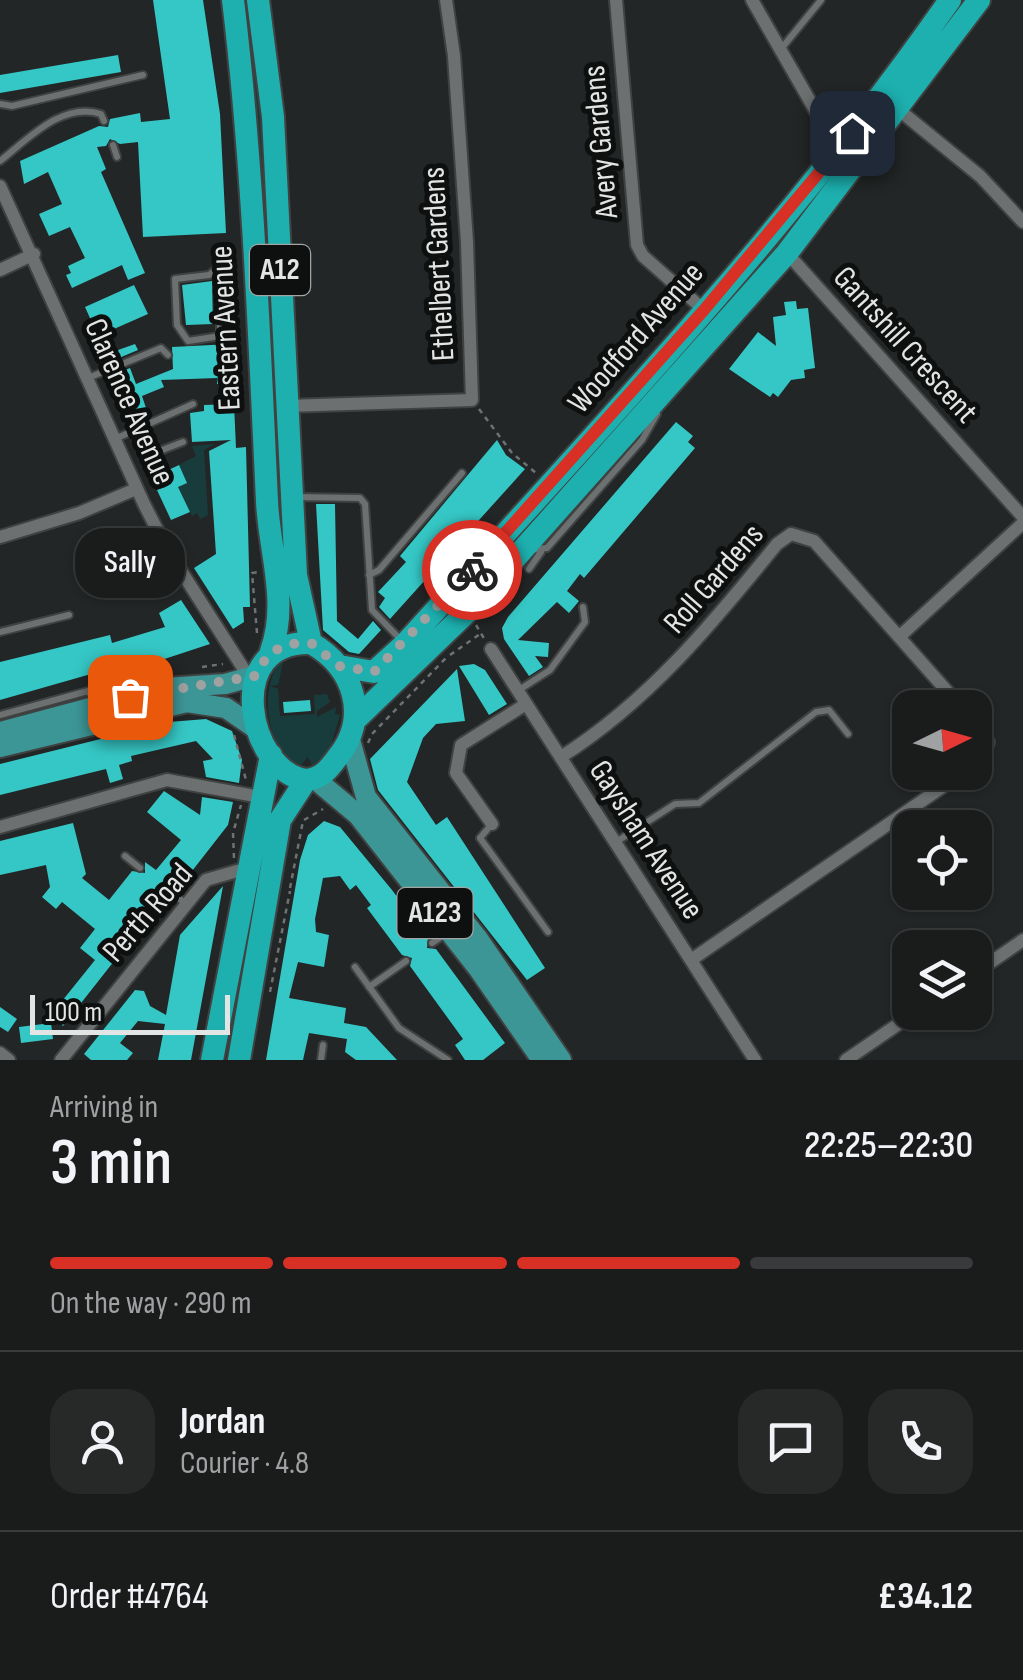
<!DOCTYPE html>
<html lang="en">
<head>
<meta charset="utf-8">
<style>
	:root { --surface:#1a1c1c; --page:#272929; --text:#f1f3f6; --muted:#9fa1a3; --line:#383a3b; --accent:#d93025 }
	body { margin:0; font-family:"Sofia Sans Condensed",sans-serif; background:var(--page); color:var(--text); height:100vh; display:flex; flex-direction:column; font-size:38px; white-space:nowrap }
	* { box-sizing:border-box; margin:0 }
	p { font-size:32px; color:var(--muted) }
	.icon { flex:none; width:55px; height:55px; fill:none; stroke:currentColor; stroke-width:2; stroke-linecap:round; stroke-linejoin:round }
	.map { position:relative; height:1060px; overflow:hidden }
	.drawer { display:flex; flex-direction:column; background:var(--surface); flex:1 }
	.drawer>* { flex:none }
	.needle { width:65px; rotate:85deg }
	.buttons { position:absolute; left:892px; top:690px; display:grid; gap:20px }
	.buttons a { display:grid; place-items:center; width:100px; height:100px; border-radius:20px; background:var(--surface); box-shadow:0 2px 8px #0004,0 0 0 2px var(--line); font-size:50px }
	.scale { position:absolute; left:30px; bottom:25px; width:200px; box-sizing:border-box; padding-left:10px; border:5px solid #e3e5e5; border-top:0; font-size:28px; line-height:35px; white-space:nowrap; color:#e3e5e5; -webkit-text-stroke:8px #0e0f0f; paint-order:stroke }
	.pin { position:absolute; display:grid; place-items:center; width:85px; height:85px; color:#fff; margin:-42px; border-radius:20px; box-shadow:0 5px 15px #0006 }
	.courier { position:absolute; display:grid; place-items:center; width:100px; height:100px; margin:-50px; border:8px solid #d93025; border-radius:50%; background:#fff; color:#222; box-shadow:0 2px 12px #0007 }
	.bubble { position:absolute; height:70px; border-radius:30px; background:var(--surface); box-shadow:0 2px 8px #0004,0 0 0 2px var(--line); font-size:32px; font-weight:600; line-height:70px; text-align:center }
	.headline em { font-style:normal; font-weight:600 }
	.headline div { display:flex; flex-direction:column-reverse }
	.headline { display:flex; align-items:center; justify-content:space-between; height:170px; padding:0 50px }
	h1 { font-size:65px; font-weight:600; line-height:75px }
	.bar { display:grid; grid-template-columns:repeat(4,1fr); gap:15px 10px; align-content:center; height:120px; padding:0 50px }
	.bar i { height:12px; border-radius:8px; background:var(--line) }
	.bar .current { background:var(--accent) }
	.bar p { grid-column:span 4 }
	.line { display:flex; align-items:center; gap:25px; padding:0 50px; border-top:2px solid var(--line) }
	.line div { flex:1 }
	.round { display:grid; place-items:center; flex:none; width:105px; height:105px; border-radius:30px; background:var(--page) }
	.map>svg:first-child { display:block }
	.green { fill:#183c3c }
	.building { fill:#35c7c5 }
	.lines { fill:none; stroke-linecap:round; stroke-linejoin:round }
	.lane-casing { stroke:#404242; stroke-width:10 }
	.street-casing { stroke:#404242; stroke-width:16 }
	.primary-casing { stroke:#404242; stroke-width:24 }
	.highway-casing { stroke:#404242; stroke-width:26 }
	.path { stroke:#6f7272; stroke-width:2.5; stroke-dasharray:5 5; stroke-linecap:butt }
	.lane { stroke:#6c7070; stroke-width:6 }
	.street { stroke:#6c7070; stroke-width:12 }
	.primary { stroke:#3d9696; stroke-width:20 }
	.highway { stroke:#1db0af; stroke-width:22 }
	.done { stroke:#a0a2a2; stroke-width:10; stroke-dasharray:0 18 }
	.route { stroke:#d93025; stroke-width:12 }
	.labels { text-anchor:middle; dominant-baseline:central; stroke-width:10; stroke-linejoin:round; paint-order:stroke }
	.shield { fill:#0e0f0f; stroke:#a3a5a5; stroke-width:2.5 }
	.shield-label { font-size:30px; font-weight:bold; fill:#e3e5e5 }
	.street-label { font-size:32px; fill:#e3e5e5; stroke:#0e0f0f }
</style>
</head>
<body>
<div class="map">
<svg width="1023" height="1060" viewBox="0 0 1023 1060">
	<rect width="100%" height="100%" fill="#232626"/>
	<path class="green" d="M246 0H251L266 116 271 226H261Z
		M215 444 204 450 208 515 200 519 197 513 192 516 178 487 179 465 196 456 192 446Z
		M283 662 278 685 270 686 278 689 280 716 315 714 314 695 327 694 330 702 317 711V717L336 707 335 714 340 715 330 749 312 766 308 757 300 766C268 749 260 701 276 667Z"/>
	<path class="building" d="M153 0H203L220 114 226 233 143 237 138 142 120 144 110 139 106 146 97 147 106 169 101 172 145 273 128 280 122 265 72 288 66 275 71 273 68 266 85 258 70 227 49 236 39 214 62 204 48 172 24 184 20 161 99 126 108 127 110 119 140 113 141 122 170 119Z
		M118 55 121 72 0 93V75Z
		M212 281 213 324 186 325 182 285Z
		M134 285 148 314 98 336 85 307Z
		M796 301 797 309 808 308 815 368 804 370 805 378 791 380 778 397 773 393 770 397 729 369 758 332 776 346 773 317 786 315 784 302Z
		M135 344 138 350 107 363 104 355Z
		M231 344 233 383 217 384V378L161 380 164 387 142 396 146 408 129 415 113 375 130 368 136 384 173 369 172 347Z
		M234 404 236 448 246 447 250 607H243L244 622 233 629 194 568 216 554 209 451 231 440 192 442 190 413 204 411V405Z
		M676 422 693 436 688 442 695 448 584 578 580 574 567 591 579 601 569 613 557 602 518 640 549 643 548 657 535 656 543 667 529 676 504 639 502 628 508 617Z
		M497 440 506 455 525 469 390 619 379 607 385 598 378 592 406 562 400 556Z
		M179 465 187 483 178 487 190 512 171 520 157 490 165 487 160 474Z
		M316 504H335L337 621 358 639 373 621 381 630 359 654 349 652 323 630Z
		M181 600 210 644 128 671 126 664 0 700V662L110 635 112 643 165 627 159 613Z
		M474 664 485 670 507 704 489 715 459 666Z
		M457 669 465 721 436 724 423 738 407 782 436 825 447 817 545 968 527 980 378 790 370 759Z
		M310 700 311 711 284 713 283 702Z
		M206 719 232 731 242 760 239 783 206 777 203 761 213 759 196 741 131 756 132 761 119 765 123 779 110 783 106 769 0 795V764L169 722Z
		M164 791 200 815 202 797 233 802 228 825 185 880 177 888H167L165 895 172 901 154 923 148 918 63 1026 50 1016 95 960 80 948 95 929 62 902 56 909 42 897 50 887 46 865 0 875V841L73 823 86 874 82 878 109 900 132 871 145 873V862L156 870 181 840 147 812Z
		M324 821 340 827 392 890 428 938 427 948 436 949 505 1043 483 1060H465L455 1045 463 1039 410 966 412 958 402 955 367 908 371 905 356 885 350 890 340 876 323 878 315 919 316 932 329 935 324 967 298 962 289 998 346 1008 344 1023 366 1027 397 1060H356L345 1052 347 1039 309 1033 303 1060H266L300 860 308 835Z
		M223 886 191 1060H158L165 1024 138 1021 120 1043 133 1053 127 1060H91L84 1054 135 990 144 991 150 1006 166 1015 180 935Z
		M0 1007 17 1019 8 1032 0 1027Z
		M51 1023 53 1039 21 1043 19 1027Z"/>
	<g class="lines">
		<g class="lane-casing">
			<path id="lane" d="M781 49 821 0
				M0 104 12 106 143 75
				M113 145 117 157
				M0 161C28 139 63 101 101 114L104 121
				M220 267V336L188 341 177 325 175 279 209 275 230 258
				M88 378 161 348 168 355
				M142 427 157 452 183 442
				M117 438 193 404
				M295 497 360 498 365 504 372 610 401 640
				M529 550 547 548 642 440 657 414
				M529 569 541 552
				M369 575 379 570 462 473
				M0 632 69 615
				M519 690 550 670 585 622 583 607
				M0 715 88 691 95 701
				M491 825 480 838 548 932
				M616 842 675 804 699 803 816 712 829 710 848 734
				M125 856 140 868
				M172 893 185 903
				M432 943 444 935
				M355 967 399 1028 448 1060
				M369 987 406 961
				M321 1060 323 1045"/>
		</g>
		<g class="street-casing">
			<path id="street" d="M616 0 637 245 643 256 704 310
				M752 0 838 150
				M899 110 980 176 1023 222
				M0 186 144 504 167 549 252 682
				M787 253 1023 517
				M0 270 34 254
				M287 406 472 400 467 242 454 56 446 0
				M0 537 79 513 136 489
				M899 637 1023 523
				M491 649 755 1060
				M975 722 988 742 982 760 975 765
				M561 757C649 701 712 624 777 544L791 534 814 541 962 708
				M492 824 456 773 461 745 526 704
				M0 827 167 780 266 798
				M691 960 964 772
				M975 973 1023 940
				M0 1053 9 1060
				M61 1060 206 880 251 867
				M846 1060 916 1012"/>
		</g>
		<g class="primary-casing">
			<path id="primary" d="M0 732 165 688 225 684 255 676
				M350 740 366 797 478 939 561 1060
				M0 747 187 702 226 708 258 730
				M315 779 358 815 478 968 542 1060"/>
		</g>
		<g class="highway-casing">
			<path id="highway" d="M233 0C253 166 259 334 267 501 269 551 289 602 271 651
				M258 0 273 117 296 575 311 643
				M311 643C355 668 370 718 337 758 328 770 322 778 306 780 247 771 222 640 311 643Z
				M339 666 374 672 405 644C593 436 789 231 950 0
				M356 719 468 611 787 253 979 0
				M212 1060 271 755
				M239 1060 280 820 306 780"/>
		</g>
		<path class="path" d="M479 409 512 453 536 473
			M476 625 485 640
			M257 633 252 573 259 572
			M450 655 480 634
			M202 667 223 664
			M234 735 246 780
			M368 743 372 734 446 658
			M304 820 323 809
			M234 858 233 833 241 805
			M290 888 303 821
			M270 992 290 891"/>
		<use href="#lane" class="lane"/>
		<use href="#street" class="street"/>
		<use href="#primary" class="primary"/>
		<use href="#highway" class="highway"/>
	</g>
	<g class="lines">
		<path class="done" d="M130 697 255 676C268 650 283 642 311 643L339 666 374 672 472 570"/>
		<path class="route" d="M472 570 704 310 852 133"/>
	</g>
	<g class="labels">
		<g class="shield">
			<rect x="250" y="245" width="60" height="50" rx="8"/>
			<rect x="397.5" y="888" width="75" height="50" rx="8"/>
		</g>
		<g class="shield-label">
			<text x="280" y="270">A12</text>
			<text x="435" y="913">A123</text>
		</g>
		<g class="street-label">
			<text transform="translate(601 142) rotate(-95)">Avery Gardens</text>
			<text transform="translate(439 264) rotate(-93)">Ethelbert Gardens</text>
			<text transform="translate(226 328) rotate(-93)">Eastern Avenue</text>
			<text transform="translate(636 338) rotate(-49)">Woodford Avenue</text>
			<text transform="translate(905 345) rotate(48)">Gantshill Crescent</text>
			<text transform="translate(129 402) rotate(66)">Clarence Avenue</text>
			<text transform="translate(714 579) rotate(-49)">Roll Gardens</text>
			<text transform="translate(646 840) rotate(57)">Gaysham Avenue</text>
			<text transform="translate(148 913) rotate(-49)">Perth Road</text>
		</g>
	</g>
</svg>
<div class="buttons">
<a><svg class="needle" viewBox="-14 -14 28 28"><path d="M0-13l5 13h-10z" fill="#e53935"/><path d="M0 13l5-13h-10z" fill="#9fa1a3"/></svg></a>
<a><svg class="icon" aria-label="locate" viewBox="0 0 24 24"><circle cx="12" cy="12" r="6"/><path d="M12 2v4M12 18v4M2 12h4M18 12h4"/></svg></a>
<a><svg class="icon" aria-label="layers" viewBox="0 0 24 24"><path d="M12 4l9 5-9 5-9-5zM3 14l9 5 9-5"/></svg></a>
</div>
<div class="scale">100 m</div>
<div class="pin" style="left:130px;top:697px;background:#ea580c"><svg class="icon" aria-label="bag" viewBox="0 0 24 24"><path d="M5 8h14l-1 12H6zM9 8a3 3 0 0 1 6 0"/></svg></div>
<div class="pin" style="left:852px;top:133px;background:#1f2937"><svg class="icon" aria-label="home" viewBox="0 0 24 24"><path d="M3 11l9-7 9 7M6 9v11h12V9"/></svg></div>
<div class="courier" style="left:472px;top:570px"><svg class="icon" aria-label="bike" viewBox="0 0 24 24"><circle cx="6" cy="16" r="4"/><circle cx="18" cy="16" r="4"/><path d="M6 16l4-8h5l3 8M10 8l3 8H6M13 5h3"/></svg></div>
<div class="bubble" style="left:75px;top:528px;width:110px">Sally</div>
</div>
<section class="drawer">
<div class="headline"><div><h1>3 min</h1><p>Arriving in</p></div><em>22:25–22:30</em></div>
<div class="bar"><i class="current"></i><i class="current"></i><i class="current"></i><i></i><p>On the way · 290 m</p></div>
<div class="line" style="height:180px"><a class="round"><svg class="icon" aria-label="person" viewBox="0 0 24 24"><circle cx="12" cy="8" r="4"/><path d="M4 21q1-7 8-7t8 7"/></svg></a><div><b>Jordan</b><p>Courier · 4.8</p></div><a class="round"><svg class="icon" aria-label="chat" viewBox="0 0 24 24"><path d="M4 5h16v11H9l-5 4z"/></svg></a><a class="round"><svg class="icon" aria-label="phone" viewBox="0 0 24 24"><path d="M5 4h4l2 5-3 2q2 4 5 5l2-3 5 2v4C11 20 4 13 5 4z"/></svg></a></div>
<div class="line" style="height:130px"><div>Order #4764</div><b>£34.12</b></div>
</section>
</body>
</html>
